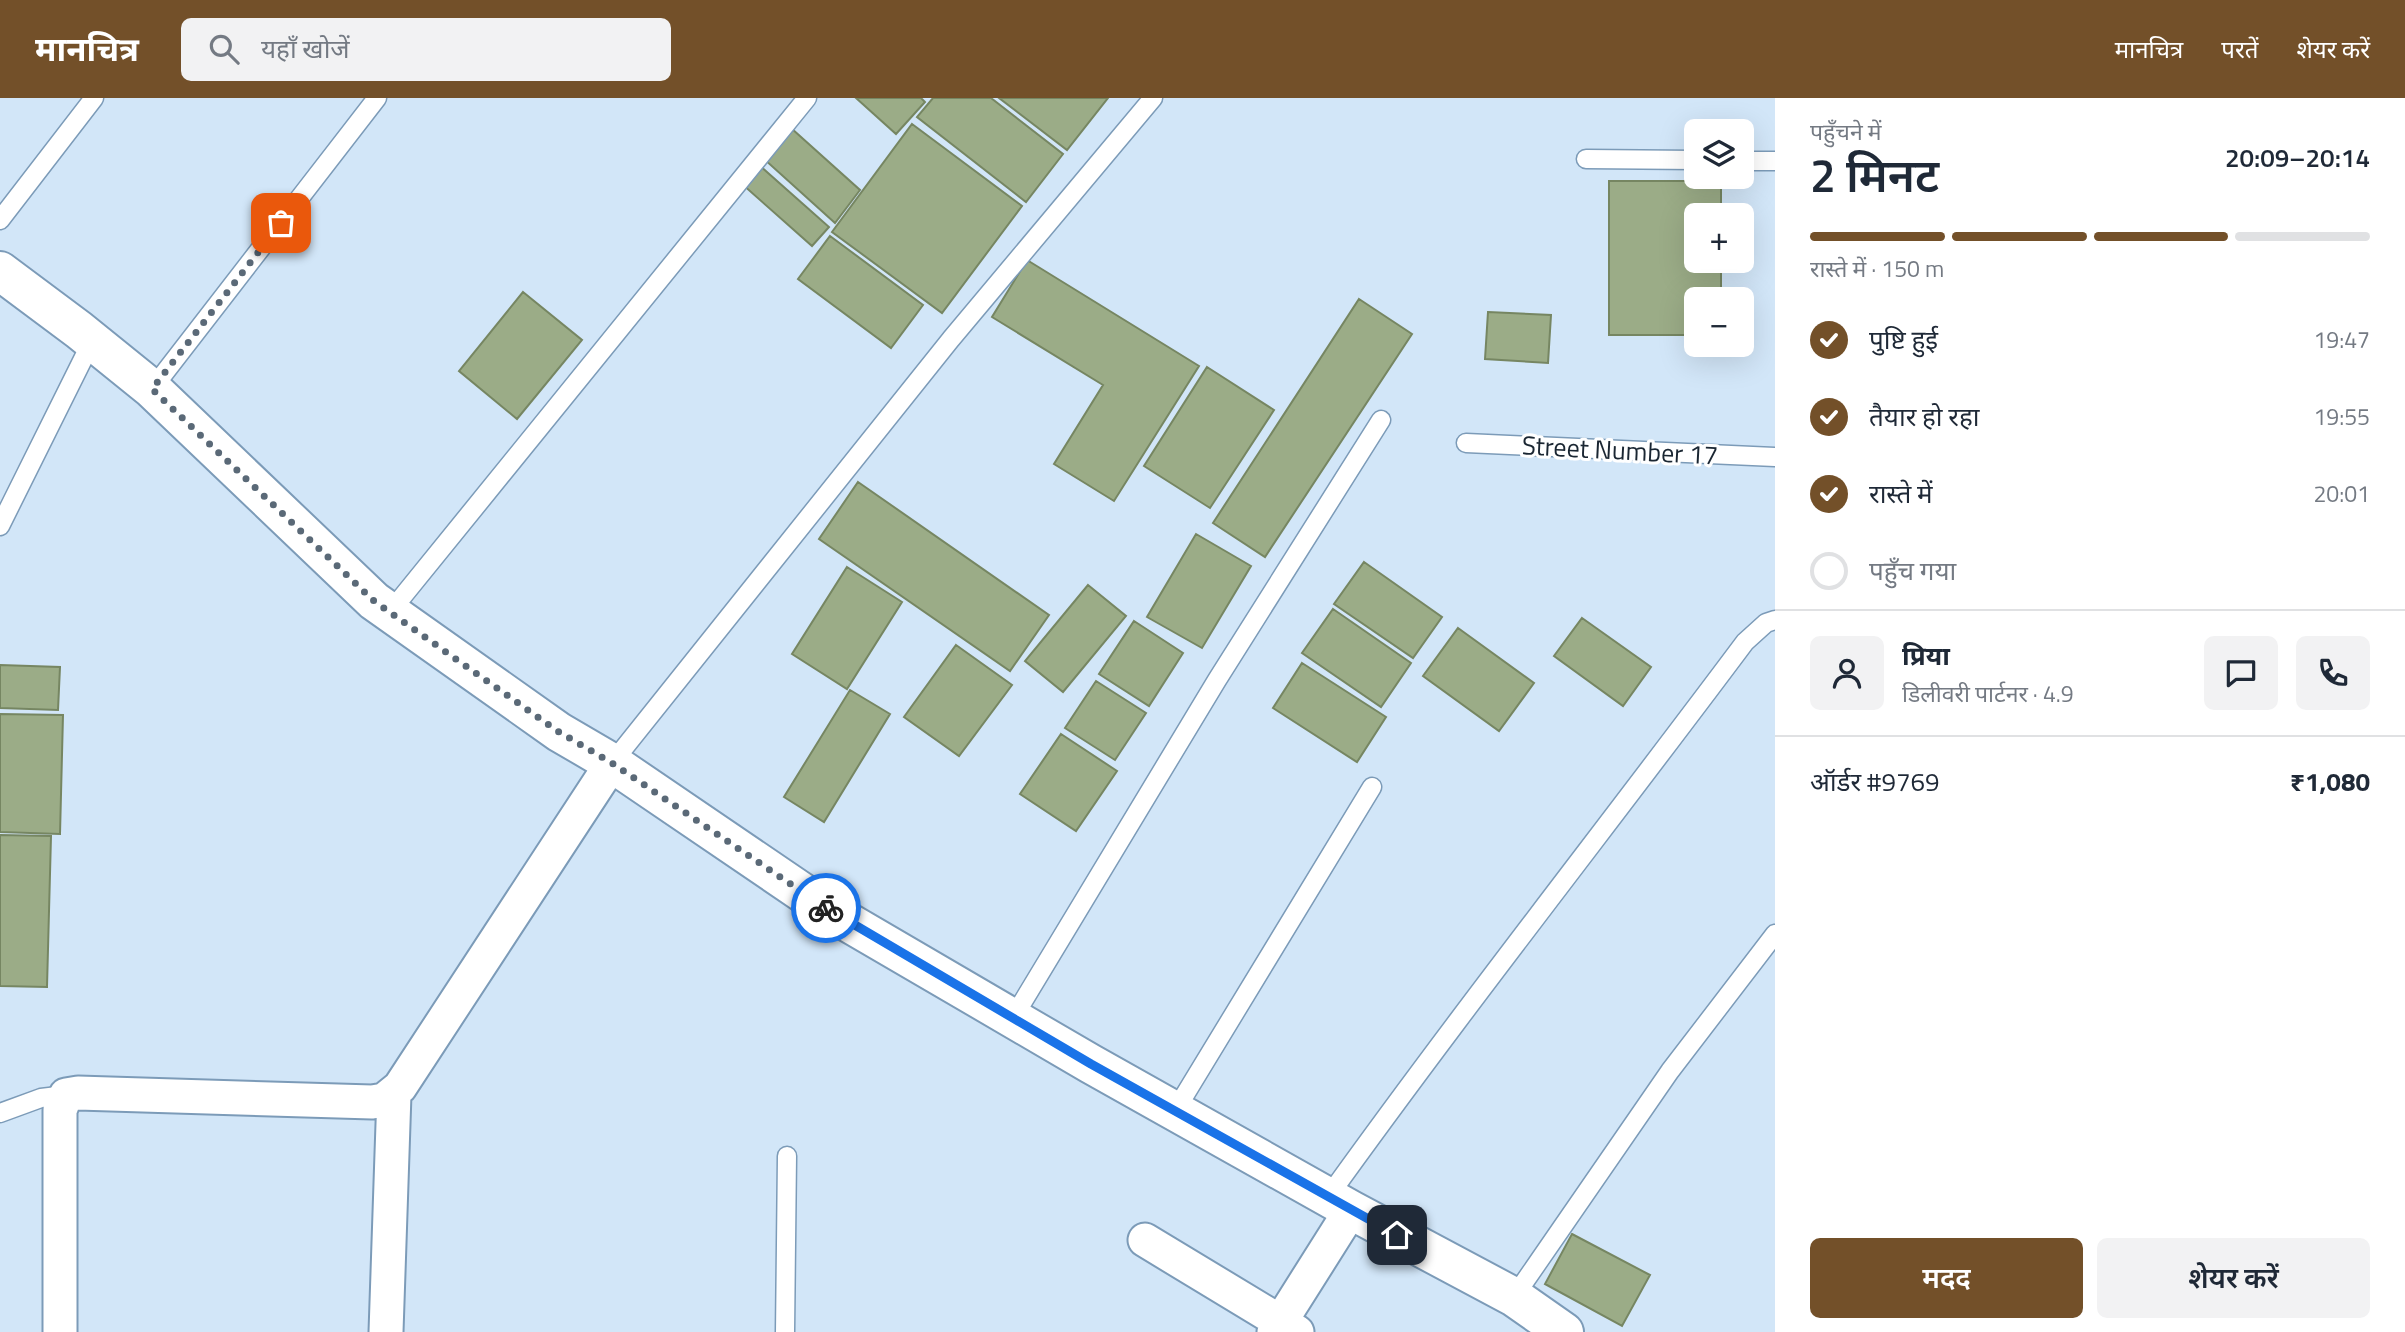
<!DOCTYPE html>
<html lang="hi">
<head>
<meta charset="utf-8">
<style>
	:root { --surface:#fff; --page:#f2f2f3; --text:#1f2937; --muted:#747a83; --line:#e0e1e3; --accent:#735029 }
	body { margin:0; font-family:"Titillium Web","Noto Sans Devanagari",sans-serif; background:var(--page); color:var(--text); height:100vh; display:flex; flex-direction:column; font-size:26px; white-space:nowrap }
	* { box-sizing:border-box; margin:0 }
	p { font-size:23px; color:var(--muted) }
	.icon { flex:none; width:38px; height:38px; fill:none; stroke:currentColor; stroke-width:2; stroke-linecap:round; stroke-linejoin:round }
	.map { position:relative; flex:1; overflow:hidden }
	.panel { display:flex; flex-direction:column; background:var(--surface); width:630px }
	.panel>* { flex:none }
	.buttons { position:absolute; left:1684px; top:21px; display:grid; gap:14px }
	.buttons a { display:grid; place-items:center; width:70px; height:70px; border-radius:10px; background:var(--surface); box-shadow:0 7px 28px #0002; font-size:35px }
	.pin { position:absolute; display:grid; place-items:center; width:60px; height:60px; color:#fff; margin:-30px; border-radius:14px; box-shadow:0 4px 10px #0006 }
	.courier { position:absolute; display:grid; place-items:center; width:70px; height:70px; margin:-35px; border:5px solid #1a73e8; border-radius:50%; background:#fff; color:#222; box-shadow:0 2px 9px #0007 }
	.overview em { font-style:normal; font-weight:600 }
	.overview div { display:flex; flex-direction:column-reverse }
	.overview { display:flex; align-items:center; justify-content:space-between; height:119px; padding:0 35px }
	h1 { font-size:46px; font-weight:600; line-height:52px }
	.bar { display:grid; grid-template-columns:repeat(4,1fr); gap:10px 7px; align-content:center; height:84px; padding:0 35px }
	.bar i { height:9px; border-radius:5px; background:var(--line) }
	.bar .current { background:var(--accent) }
	.bar p { grid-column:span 4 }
	.line { display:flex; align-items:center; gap:18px; padding:0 35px; border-top:2px solid var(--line) }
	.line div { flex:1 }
	.round { display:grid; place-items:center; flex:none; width:74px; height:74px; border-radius:10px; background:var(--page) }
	ol { padding:0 35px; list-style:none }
	li { display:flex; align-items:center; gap:21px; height:77px }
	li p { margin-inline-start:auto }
	li .icon { padding:7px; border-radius:50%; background:var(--accent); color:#fff; stroke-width:4 }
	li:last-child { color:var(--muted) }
	li i { width:38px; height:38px; border:4px solid var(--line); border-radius:50% }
	.primary-button { display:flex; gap:14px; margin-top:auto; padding:14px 35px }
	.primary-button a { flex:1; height:80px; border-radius:10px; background:var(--accent); color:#fff; font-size:28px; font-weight:600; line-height:80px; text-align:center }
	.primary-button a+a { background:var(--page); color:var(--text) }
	header { display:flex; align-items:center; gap:42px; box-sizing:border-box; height:98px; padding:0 35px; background:var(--accent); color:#fff }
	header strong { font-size:33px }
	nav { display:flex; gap:38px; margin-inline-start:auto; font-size:24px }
	.search { width:490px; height:63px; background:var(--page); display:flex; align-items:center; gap:18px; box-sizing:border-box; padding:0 24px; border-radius:10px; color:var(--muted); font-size:26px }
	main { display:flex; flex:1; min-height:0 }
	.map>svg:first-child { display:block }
	.building { fill:#9bac87; stroke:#768662; stroke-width:2 }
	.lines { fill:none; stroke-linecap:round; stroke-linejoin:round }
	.service-casing { stroke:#7c9bb8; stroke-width:21 }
	.minor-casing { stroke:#7c9bb8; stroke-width:37 }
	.tertiary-casing { stroke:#7c9bb8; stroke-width:42 }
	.service { stroke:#fff; stroke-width:18 }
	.minor { stroke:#fff; stroke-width:33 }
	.tertiary { stroke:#fff; stroke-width:38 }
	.done { stroke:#5a6977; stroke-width:7; stroke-dasharray:0 12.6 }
	.route { stroke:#1a73e8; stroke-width:9 }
	.labels { text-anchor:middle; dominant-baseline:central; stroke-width:6; stroke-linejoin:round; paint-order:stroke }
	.street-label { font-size:26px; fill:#1a2632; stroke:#fff }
</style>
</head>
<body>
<header>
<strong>मानचित्र</strong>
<div class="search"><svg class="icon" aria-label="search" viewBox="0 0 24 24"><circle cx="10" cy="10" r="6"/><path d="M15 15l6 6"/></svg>यहाँ खोजें</div>
<nav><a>मानचित्र</a><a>परतें</a><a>शेयर करें</a></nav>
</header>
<main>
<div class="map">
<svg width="1775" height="1234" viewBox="0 0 1775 1234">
	<rect width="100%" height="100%" fill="#d2e6f8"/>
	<path class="building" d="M856 0H921L925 4 896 36Z
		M933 0H991L1063 56 1026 104 917 19Z
		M999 0H1108L1067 52Z
		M912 26 1022 108 942 215 832 134Z
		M791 30 860 92 835 125 764 61Z
		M759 67 829 129 812 148 742 86Z
		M1609 83H1721V117H1696V163H1721V201H1696V237H1609Z
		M830 138 923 207 891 250 798 181Z
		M1027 162 1199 268 1114 403 1054 366 1103 287 992 219Z
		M523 194 582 242 517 321 459 273Z
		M1359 201 1412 236 1265 459 1213 425Z
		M1488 214 1551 217 1548 265 1485 261Z
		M1207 269 1274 312 1210 410 1144 368Z
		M858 384 1049 517 1010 573 819 441Z
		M1196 436 1251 468 1202 550 1147 519Z
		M1364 464 1442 519 1413 560 1334 506Z
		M847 469 902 504 847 591 792 556Z
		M1088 487 1126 518 1063 594 1025 563Z
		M1333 511 1411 565 1381 609 1302 555Z
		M1582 520 1651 569 1623 608 1554 558Z
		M1134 523 1183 555 1149 608 1099 576Z
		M1458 530 1534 585 1499 633 1423 578Z
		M956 547 1012 587 959 658 904 619Z
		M1302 565 1386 619 1357 664 1273 610Z
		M0 567 60 569 58 612 0 610Z
		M1096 583 1146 615 1115 662 1065 630Z
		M850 592 890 616 824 724 784 699Z
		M0 616 63 617 60 736 0 734Z
		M1061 636 1117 673 1076 733 1020 696Z
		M0 737 51 738 47 889 0 888Z
		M1572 1136 1650 1177 1622 1228 1545 1186Z"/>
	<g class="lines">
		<g class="service-casing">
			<path id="service" d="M1586 61 1696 62
				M1741 63H1775
				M0 122 94 0
				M152 291 377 0
				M1466 345 1775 359
				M0 428 92 243
				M390 514 807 0
				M612 665 951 241 1153 0
				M1013 920 1217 582 1381 322
				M1175 1013 1372 689
				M0 1015 41 1000 66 997
				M1328 1099C1463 911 1606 730 1745 544L1766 525 1775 522
				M1514 1199 1670 973 1775 836
				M785 1234 787 1058"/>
		</g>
		<g class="minor-casing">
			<path id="minor" d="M1145 1142 1297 1234
				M60 1234V1012L66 997 78 995 372 1004 384 1002 400 989 612 665
				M386 1234 394 996
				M1274 1234 1351 1112"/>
		</g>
		<g class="tertiary-casing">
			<path id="tertiary" d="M0 173 79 232 152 291 374 503 559 634 612 665 834 816 1091 966 1351 1112 1514 1199 1564 1234"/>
		</g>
		<use href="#service" class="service"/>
		<use href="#minor" class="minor"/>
		<use href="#tertiary" class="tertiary"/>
	</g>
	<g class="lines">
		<path class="done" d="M281 125 152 291 374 503 559 634 612 665 826 810"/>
		<path class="route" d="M826 810 1091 966 1397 1137"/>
	</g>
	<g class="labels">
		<g class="street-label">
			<text transform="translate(1620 352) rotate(3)">Street Number 17</text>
		</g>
	</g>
</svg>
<div class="buttons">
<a><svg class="icon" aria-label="layers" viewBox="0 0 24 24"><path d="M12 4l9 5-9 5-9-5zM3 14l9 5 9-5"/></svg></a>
<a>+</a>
<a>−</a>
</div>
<div class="pin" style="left:281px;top:125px;background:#ea580c"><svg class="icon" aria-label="bag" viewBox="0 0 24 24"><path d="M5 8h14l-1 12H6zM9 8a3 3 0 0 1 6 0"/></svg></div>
<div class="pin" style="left:1397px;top:1137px;background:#1f2937"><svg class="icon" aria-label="home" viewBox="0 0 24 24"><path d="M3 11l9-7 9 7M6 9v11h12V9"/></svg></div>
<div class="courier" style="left:826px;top:810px"><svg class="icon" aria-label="bike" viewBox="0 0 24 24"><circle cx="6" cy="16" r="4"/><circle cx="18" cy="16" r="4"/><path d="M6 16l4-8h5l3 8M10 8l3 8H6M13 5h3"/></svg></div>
</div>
<section class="panel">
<div class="overview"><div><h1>2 मिनट</h1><p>पहुँचने में</p></div><em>20:09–20:14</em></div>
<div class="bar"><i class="current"></i><i class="current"></i><i class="current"></i><i></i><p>रास्ते में · 150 m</p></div>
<ol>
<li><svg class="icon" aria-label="check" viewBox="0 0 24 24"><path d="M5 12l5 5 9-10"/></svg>पुष्टि हुई<p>19:47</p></li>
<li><svg class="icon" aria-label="check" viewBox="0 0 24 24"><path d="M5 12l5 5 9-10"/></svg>तैयार हो रहा<p>19:55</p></li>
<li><svg class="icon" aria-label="check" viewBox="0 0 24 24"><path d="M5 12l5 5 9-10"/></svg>रास्ते में<p>20:01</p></li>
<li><i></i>पहुँच गया</li>
</ol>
<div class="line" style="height:126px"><a class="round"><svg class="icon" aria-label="person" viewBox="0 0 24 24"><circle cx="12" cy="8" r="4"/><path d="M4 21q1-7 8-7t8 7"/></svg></a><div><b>प्रिया</b><p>डिलीवरी पार्टनर · 4.9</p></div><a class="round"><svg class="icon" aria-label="chat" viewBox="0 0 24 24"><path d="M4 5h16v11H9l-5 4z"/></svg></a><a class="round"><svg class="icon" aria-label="phone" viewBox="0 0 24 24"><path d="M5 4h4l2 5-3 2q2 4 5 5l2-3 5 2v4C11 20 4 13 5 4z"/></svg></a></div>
<div class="line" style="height:91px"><div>ऑर्डर #9769</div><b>₹1,080</b></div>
<div class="primary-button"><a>मदद</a><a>शेयर करें</a></div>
</section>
</main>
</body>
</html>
